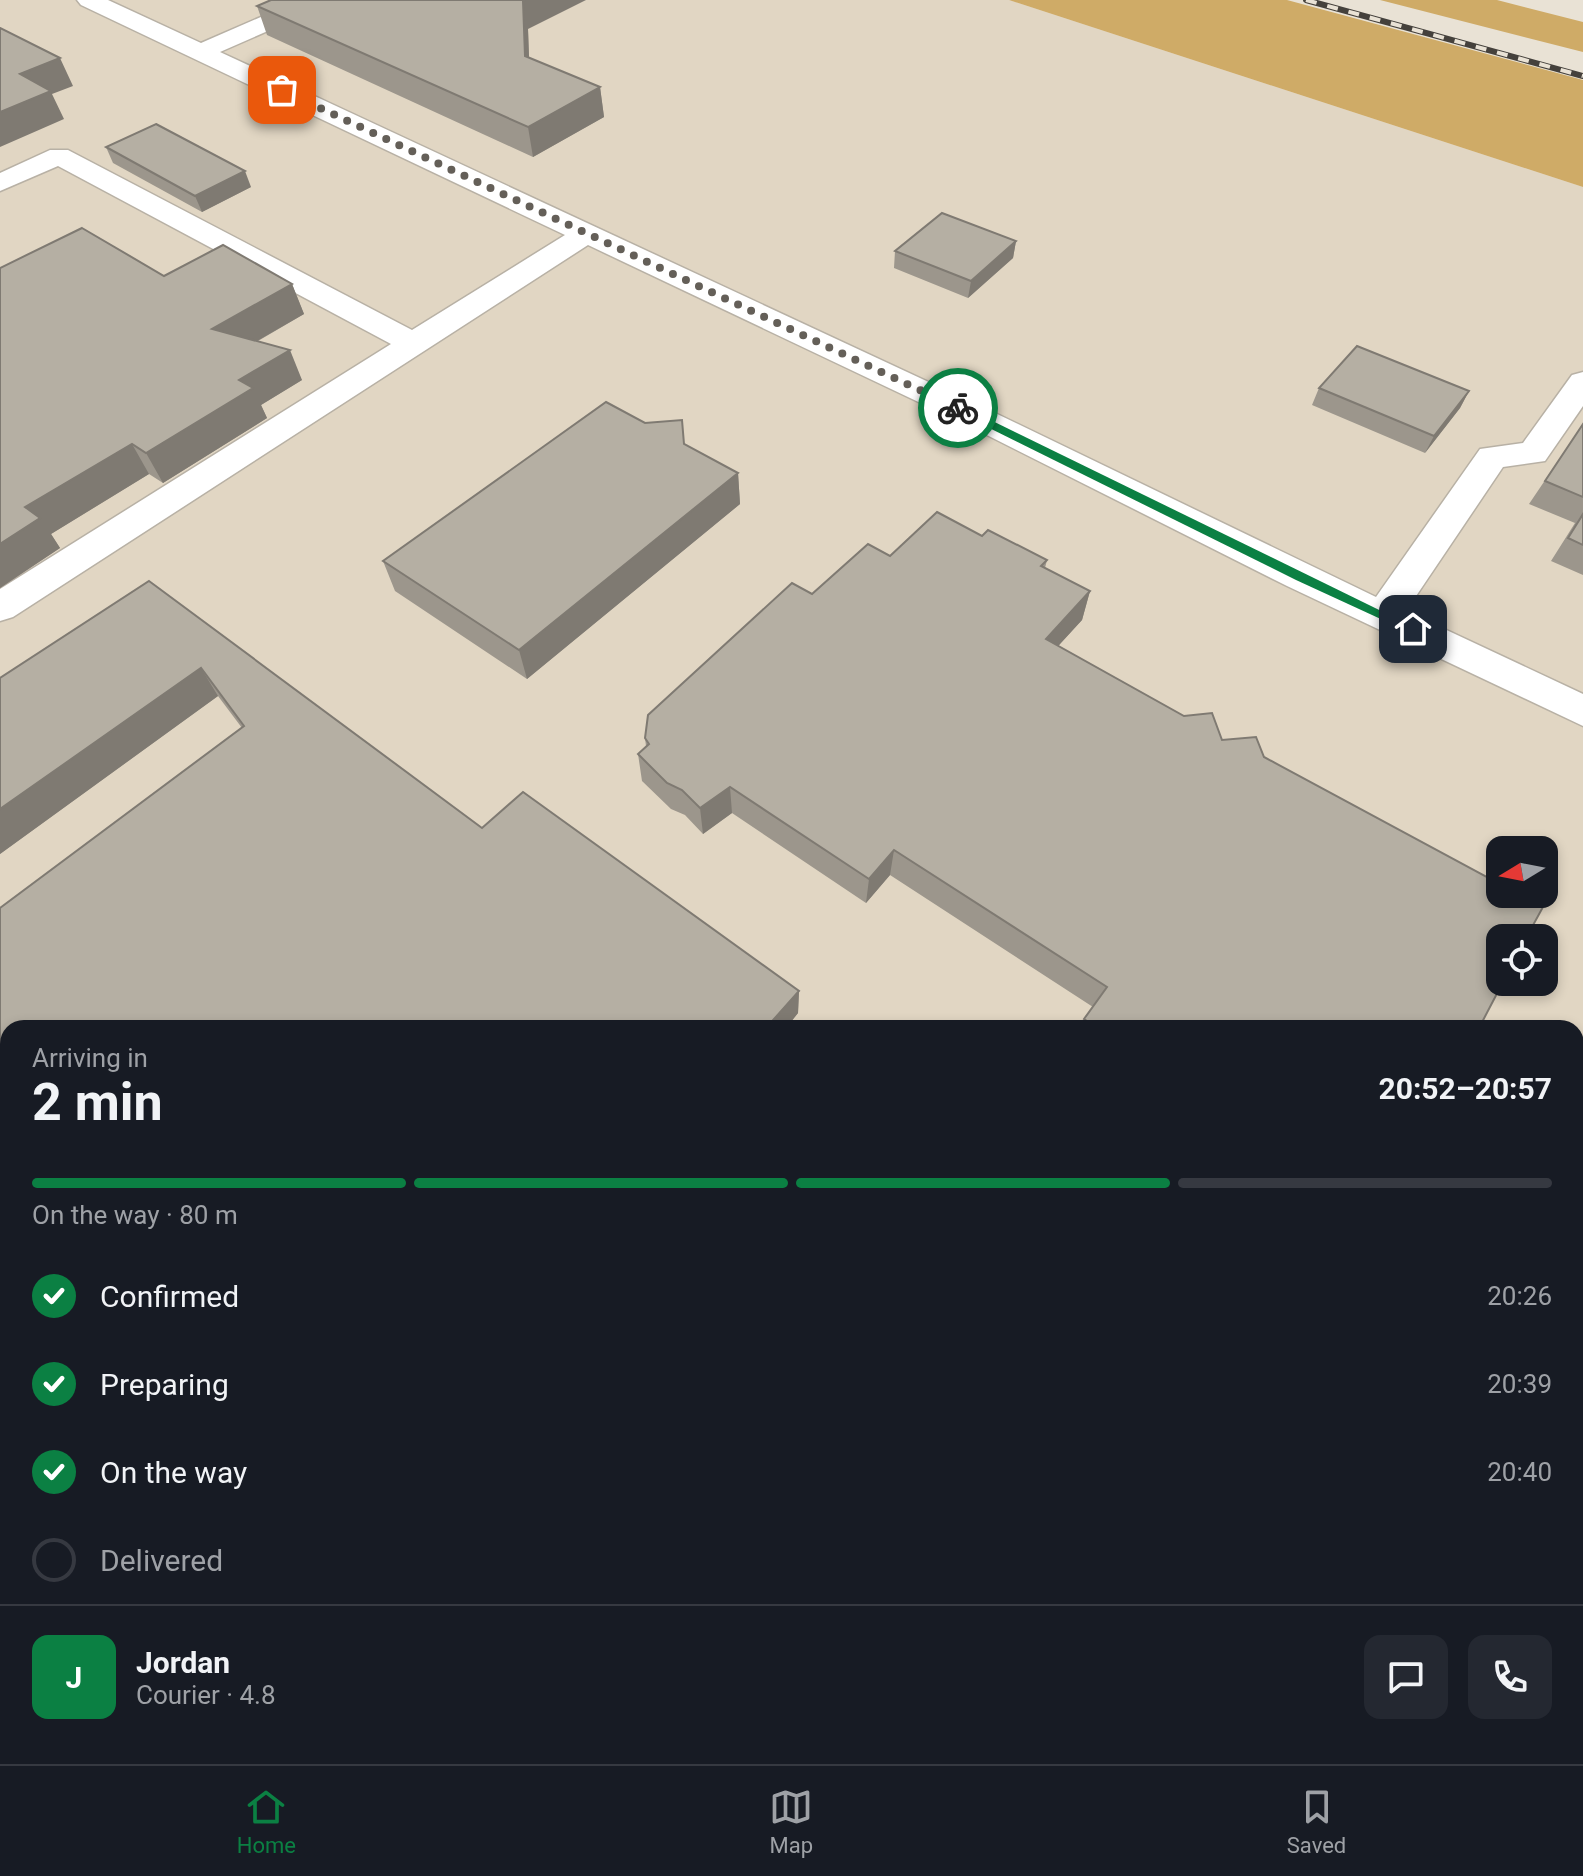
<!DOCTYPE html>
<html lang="en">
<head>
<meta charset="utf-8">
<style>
	:root { --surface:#171b24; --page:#242831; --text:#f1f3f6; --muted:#9ea1a6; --line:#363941; --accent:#0b8043 }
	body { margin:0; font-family:Roboto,sans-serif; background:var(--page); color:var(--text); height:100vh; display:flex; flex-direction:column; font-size:30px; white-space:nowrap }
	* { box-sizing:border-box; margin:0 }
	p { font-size:26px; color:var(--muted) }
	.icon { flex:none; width:44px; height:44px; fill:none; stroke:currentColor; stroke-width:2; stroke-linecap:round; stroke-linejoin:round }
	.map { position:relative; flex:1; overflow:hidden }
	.side { position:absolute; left:0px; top:1020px; width:1584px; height:744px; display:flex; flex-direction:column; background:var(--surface); border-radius:24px 24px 0 0; box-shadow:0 4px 12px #0003 }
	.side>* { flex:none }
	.needle { width:52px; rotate:260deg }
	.controls { position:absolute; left:1486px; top:836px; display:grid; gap:16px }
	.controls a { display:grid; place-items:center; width:72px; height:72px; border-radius:16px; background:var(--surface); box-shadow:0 4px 12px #0003; font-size:40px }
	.pin { position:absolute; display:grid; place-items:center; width:68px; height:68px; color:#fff; margin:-34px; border-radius:16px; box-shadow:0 4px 12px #0006 }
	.courier { position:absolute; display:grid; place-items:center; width:80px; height:80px; margin:-40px; border:6px solid #0b8043; border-radius:50%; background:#fff; color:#222; box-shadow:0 2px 10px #0007 }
	.head em { font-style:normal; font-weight:700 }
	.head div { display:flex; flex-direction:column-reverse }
	.head { display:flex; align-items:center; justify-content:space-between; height:136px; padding:0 32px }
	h1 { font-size:52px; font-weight:700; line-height:60px }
	.bar { display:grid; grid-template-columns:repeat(4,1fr); gap:12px 8px; align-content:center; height:96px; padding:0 32px }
	.bar i { height:10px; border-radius:6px; background:var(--line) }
	.bar .current { background:var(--accent) }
	.bar p { grid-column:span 4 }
	.line { display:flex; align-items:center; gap:20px; padding:0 32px; border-top:2px solid var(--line) }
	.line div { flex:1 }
	.round { display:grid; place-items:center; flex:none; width:84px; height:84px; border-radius:16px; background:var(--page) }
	ol { padding:0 32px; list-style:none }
	li { display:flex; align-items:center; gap:24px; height:88px }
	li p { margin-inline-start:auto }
	li .icon { padding:8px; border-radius:50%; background:var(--accent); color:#fff; stroke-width:4 }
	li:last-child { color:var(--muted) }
	li i { width:44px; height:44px; border:4px solid var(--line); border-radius:50% }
	.tabs { display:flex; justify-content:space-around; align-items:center; height:112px; border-top:2px solid var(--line); background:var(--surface); font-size:22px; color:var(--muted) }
	.tabs a { display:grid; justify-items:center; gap:4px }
	.tabs .current { color:var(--accent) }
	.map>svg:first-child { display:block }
	.built { fill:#e1d6c3; fill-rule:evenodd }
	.forest { fill:#cfab67 }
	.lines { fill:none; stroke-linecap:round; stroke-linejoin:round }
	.minor-casing { stroke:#b8b1a5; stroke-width:3 }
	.minor { fill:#fff; fill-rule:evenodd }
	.rail-casing { stroke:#45413c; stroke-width:6 }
	.rail { stroke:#e9e2d5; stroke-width:4; stroke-dasharray:11; stroke-linecap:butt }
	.wall { fill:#9c968c }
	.shaded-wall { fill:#7f7a72 }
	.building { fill:#b5afa3; stroke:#7f7a72; stroke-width:2 }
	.route { fill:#0b8043 }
	.done { stroke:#645f58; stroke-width:8; stroke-dasharray:0 14.4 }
</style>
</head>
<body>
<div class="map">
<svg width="1583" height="1764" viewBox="0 0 1583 1764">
	<rect width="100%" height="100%" fill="#e9e2d5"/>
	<path class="built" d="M0 0H1009L1583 187V1343L1576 1355V1028H8V1756H1345L1340 1764H0ZM1500 850H1544V894H1500ZM1500 938H1544V982H1500Z"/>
	<path class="forest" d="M1009 0H1287L1583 80V187Z
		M1380 0H1497L1583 22V52Z"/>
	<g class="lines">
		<g class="minor-casing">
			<path id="minor" d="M77 0H108L201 43 300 0H331L327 5 220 52 993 412 1376 597 1480 449 1523 443 1572 375 1583 372V406L1545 461 1503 467 1406 611 1583 694V726L1287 586 969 426 588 245 13 617 0 621V589L391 344 58 166 0 191V173L50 150H68L412 330 565 235 81 5Z
				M1583 1481V1549L1576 1552V1483Z
				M0 1581 8 1585V1654L0 1650Z
				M73 1756H140L143 1764H76Z
				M1402 1756H1468L1465 1764H1399Z"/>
		</g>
		<use href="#minor" class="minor"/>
		<g class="rail-casing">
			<path id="rail" d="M1306 0 1583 76"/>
		</g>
		<use href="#rail" class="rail"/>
	</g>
	<path class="wall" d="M257 6 528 29 529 58 600 87 604 117 533 157 267 35Z
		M106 147 251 187 202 212 113 163Z
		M1016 241 1013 258 968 298 894 268 895 251Z
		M0 268 292 284 304 314 258 341 302 380 261 405 267 418 163 483 149 474 51 534 60 548 0 588Z
		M1319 388 1469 391 1460 408 1425 453 1312 405Z
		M1583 424V575L1551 561 1575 523 1529 504Z
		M684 444 738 473 740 504 527 679 395 591 383 561Z
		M982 536 1047 560 1045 568 1090 591 1082 620 1058 646 1222 740 1264 757 1479 1028H1080L1093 1007 890 875 866 903 732 813 703 834 685 815 671 809 642 781 638 754 646 746 645 738 812 594 890 556Z
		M149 581 482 828 523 792 799 991 798 1013 786 1028H8V1152L3 1149 0 1145V908L242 728 218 696 0 854V678Z"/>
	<path class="shaded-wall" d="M525 0H586L528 29 530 85 525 56 523 1Z
		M60 58 73 86 52 94 64 119 0 147V112L20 74Z
		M600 87 604 117 533 157 528 127Z
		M245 171 251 187 202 212 195 196Z
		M1016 241 1013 258 968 298 971 281Z
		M292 284 304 314 226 359 212 329Z
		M290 350 302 380 261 405 267 418 163 483 146 453 239 380Z
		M1469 391 1460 408 1425 453 1434 436Z
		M132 444 149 474 51 534 60 548 0 588V544L25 507Z
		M738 473 740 504 527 679 519 650Z
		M1090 591 1082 620 1039 667 1046 639Z
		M201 668 218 696 0 854V809Z
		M730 787 732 813 703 834 700 808Z
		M894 850 890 875 866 903 869 879Z
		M799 991 798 1013 786 1028H766Z
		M303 1756H312L318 1764H310Z"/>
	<path class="building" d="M271 0H525L523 1 525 56 600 87 528 127 257 6Z
		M0 28 60 58 20 74 51 91 0 112Z
		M156 124 245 171 195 196 106 147Z
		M942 213 1016 241 971 281 895 251Z
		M82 228 164 276 223 245 292 284 212 329 290 350 239 380 253 388 146 453 132 444 25 507 40 518 0 544V268Z
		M1357 346 1469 391 1434 436 1319 388Z
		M606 402 645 423 682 420 684 444 738 473 519 650 383 561Z
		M1583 424V497L1545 481Z
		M937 512 982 536 988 530 1047 560 1041 566 1090 591 1046 639 1184 716 1212 713 1222 740 1256 737 1264 757 1500 884V894H1519L1543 907 1526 938H1500V982H1503L1479 1028H1088L1091 1024 1084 1019 1107 987 894 850 869 879 730 787 700 808 682 790 667 783 638 754 649 744 645 738 648 715 792 583 812 594 868 544 890 556Z
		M1583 514V545L1568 538Z
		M149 581 482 828 523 792 799 991 766 1028H8V1145L3 1149 0 1145V908L244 726 201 668 0 809V678Z
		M245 1756H303L310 1764H238Z
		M700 1756H992L988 1764H694Z"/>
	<path class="route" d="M955 406H962L1418 629 1409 632 1296 580 955 411Z"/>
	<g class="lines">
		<path class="done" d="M282 90 958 408"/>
	</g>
</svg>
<div class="controls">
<a><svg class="needle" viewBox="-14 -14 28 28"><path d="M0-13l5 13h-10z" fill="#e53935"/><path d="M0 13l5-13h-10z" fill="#9ea1a6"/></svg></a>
<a><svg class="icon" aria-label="locate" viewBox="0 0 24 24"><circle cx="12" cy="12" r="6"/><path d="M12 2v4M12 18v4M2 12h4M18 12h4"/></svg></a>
</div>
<div class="pin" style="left:282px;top:90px;background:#ea580c"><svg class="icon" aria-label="bag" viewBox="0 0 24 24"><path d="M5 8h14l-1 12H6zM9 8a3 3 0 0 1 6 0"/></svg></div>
<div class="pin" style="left:1413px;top:629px;background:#1f2937"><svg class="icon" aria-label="home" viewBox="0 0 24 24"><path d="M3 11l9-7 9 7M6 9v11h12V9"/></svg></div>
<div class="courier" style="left:958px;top:408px"><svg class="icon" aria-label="bike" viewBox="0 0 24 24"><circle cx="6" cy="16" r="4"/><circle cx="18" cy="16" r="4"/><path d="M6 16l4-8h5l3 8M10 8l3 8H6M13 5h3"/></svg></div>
<section class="side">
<div class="head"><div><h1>2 min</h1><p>Arriving in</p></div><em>20:52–20:57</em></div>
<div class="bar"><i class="current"></i><i class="current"></i><i class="current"></i><i></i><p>On the way · 80 m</p></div>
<ol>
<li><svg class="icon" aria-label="check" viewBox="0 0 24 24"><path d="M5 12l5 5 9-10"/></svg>Confirmed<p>20:26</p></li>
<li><svg class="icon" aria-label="check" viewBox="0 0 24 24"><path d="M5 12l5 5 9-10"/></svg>Preparing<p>20:39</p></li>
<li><svg class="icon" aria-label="check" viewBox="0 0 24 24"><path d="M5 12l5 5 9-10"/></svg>On the way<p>20:40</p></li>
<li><i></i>Delivered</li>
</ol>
<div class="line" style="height:144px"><b class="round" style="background:var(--accent);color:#fff">J</b><div><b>Jordan</b><p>Courier · 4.8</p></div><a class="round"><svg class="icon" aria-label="chat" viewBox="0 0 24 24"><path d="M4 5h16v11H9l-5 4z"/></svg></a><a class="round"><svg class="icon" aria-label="phone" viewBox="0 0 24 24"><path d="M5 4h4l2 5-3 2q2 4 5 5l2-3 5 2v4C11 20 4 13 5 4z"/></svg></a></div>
</section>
</div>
<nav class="tabs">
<a class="current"><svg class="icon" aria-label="home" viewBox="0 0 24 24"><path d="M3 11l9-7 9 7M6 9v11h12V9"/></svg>Home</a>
<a><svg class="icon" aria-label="map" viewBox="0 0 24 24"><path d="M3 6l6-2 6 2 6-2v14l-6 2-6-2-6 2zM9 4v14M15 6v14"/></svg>Map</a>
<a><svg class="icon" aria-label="saved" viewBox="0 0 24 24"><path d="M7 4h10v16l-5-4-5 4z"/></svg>Saved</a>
</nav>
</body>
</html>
